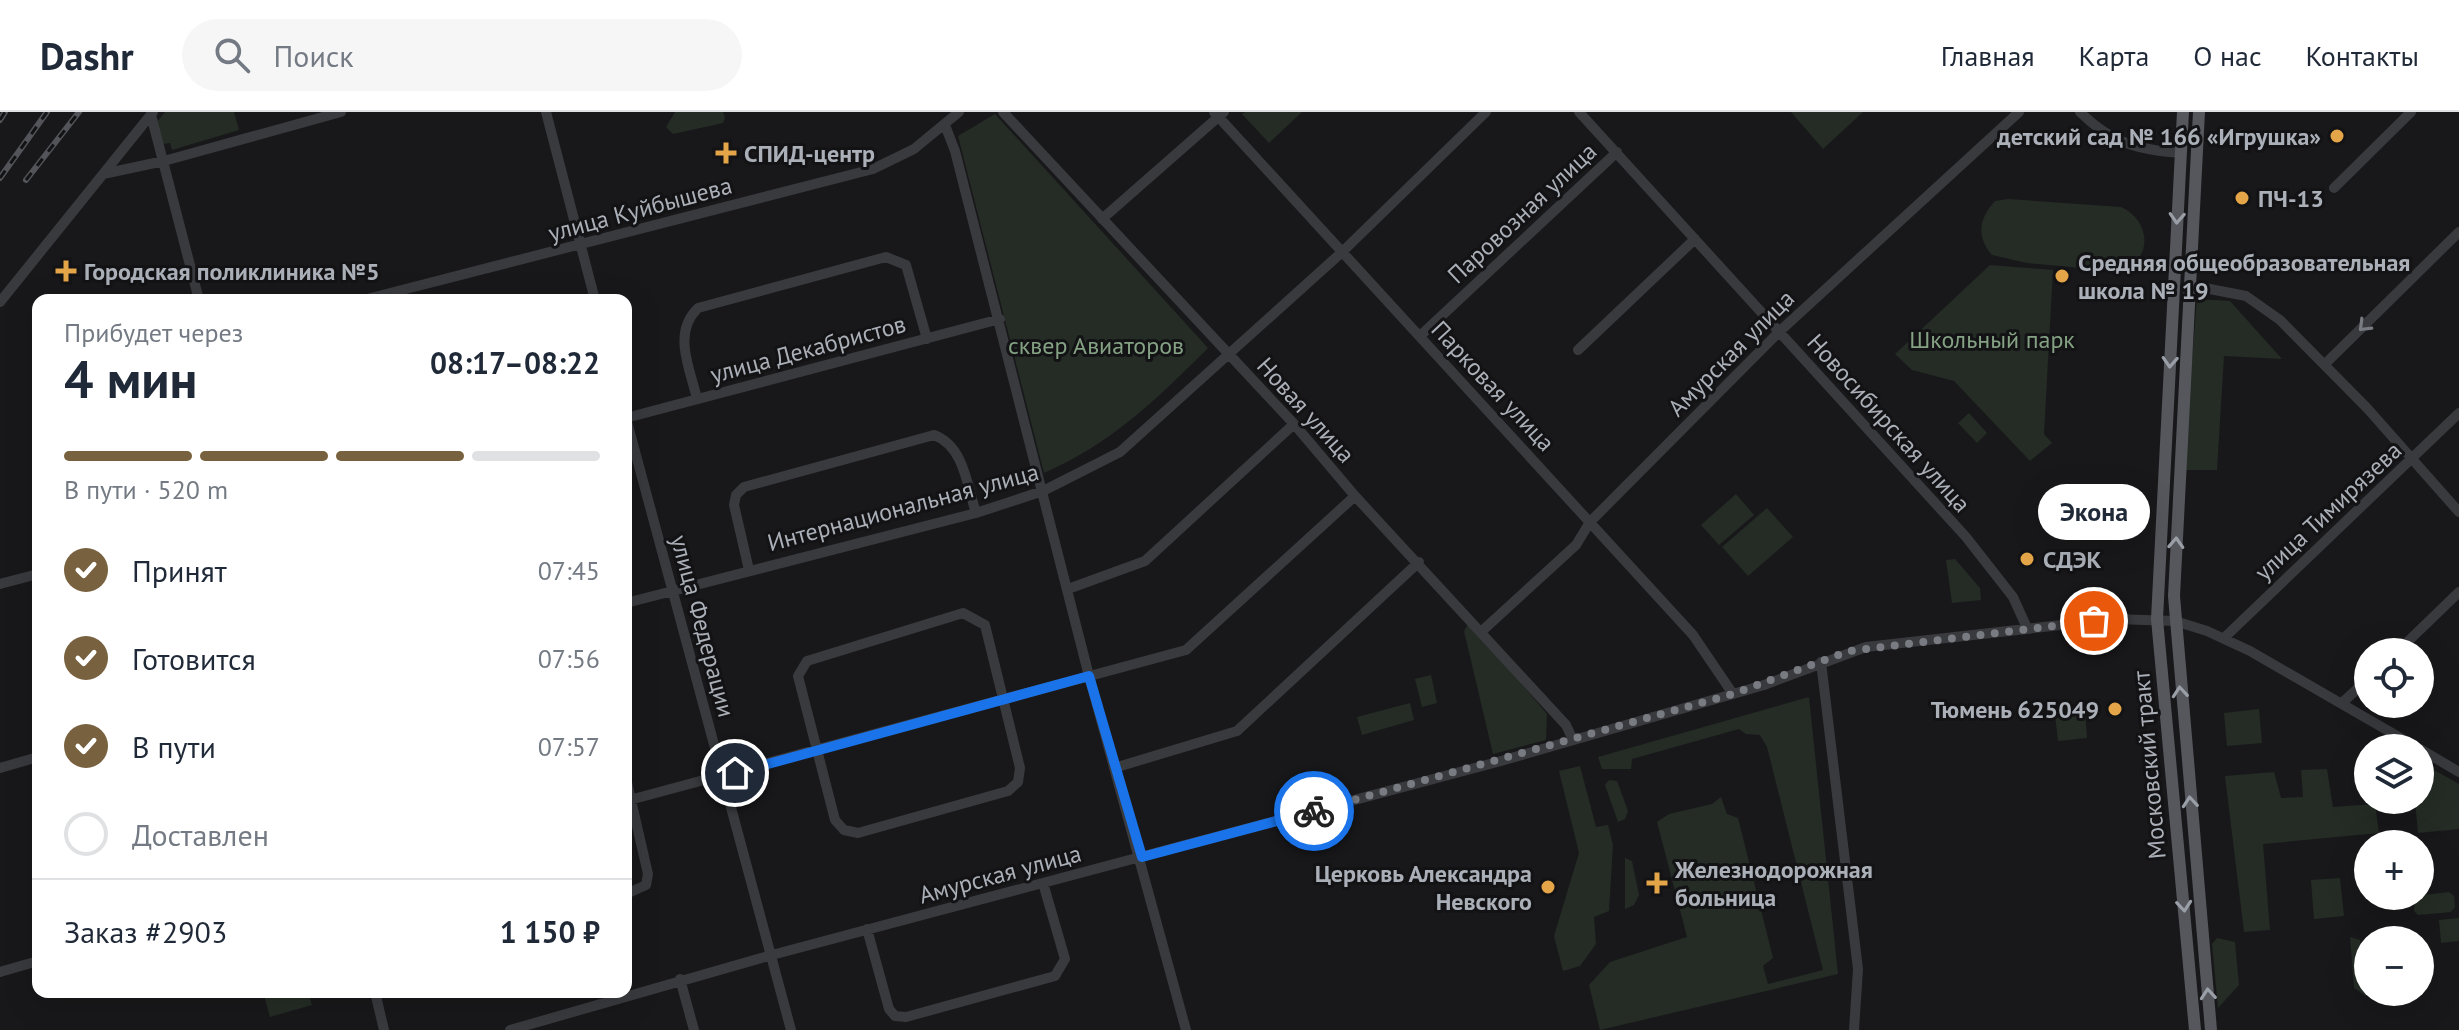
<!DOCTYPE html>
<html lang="ru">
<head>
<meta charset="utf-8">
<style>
	:root { --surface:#fff; --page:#f6f6f7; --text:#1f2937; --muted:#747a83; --line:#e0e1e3; --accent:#77613e }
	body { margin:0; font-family:"PT Sans",sans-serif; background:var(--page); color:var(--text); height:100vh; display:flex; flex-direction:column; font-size:30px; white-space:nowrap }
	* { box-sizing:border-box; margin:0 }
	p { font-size:26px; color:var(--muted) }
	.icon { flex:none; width:44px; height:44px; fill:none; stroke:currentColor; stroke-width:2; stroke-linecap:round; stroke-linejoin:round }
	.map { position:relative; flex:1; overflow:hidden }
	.sheet { position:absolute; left:32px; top:182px; width:600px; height:704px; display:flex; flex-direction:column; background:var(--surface); border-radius:16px; box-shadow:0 8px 32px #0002 }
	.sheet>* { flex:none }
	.buttons { position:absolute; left:2354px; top:526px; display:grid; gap:16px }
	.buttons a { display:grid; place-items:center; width:80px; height:80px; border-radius:50%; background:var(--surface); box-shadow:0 8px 32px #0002; font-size:40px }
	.pin { position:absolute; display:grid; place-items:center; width:68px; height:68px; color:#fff; margin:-34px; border:4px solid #fff; border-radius:50%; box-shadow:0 2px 8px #0007 }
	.courier { position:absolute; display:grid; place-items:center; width:80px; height:80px; margin:-40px; border:6px solid #1a73e8; border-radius:50%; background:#fff; color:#222; box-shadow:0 2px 10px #0007 }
	.bubble { position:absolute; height:56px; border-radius:28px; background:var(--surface); box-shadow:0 8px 32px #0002; font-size:26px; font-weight:800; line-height:56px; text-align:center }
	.head em { font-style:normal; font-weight:800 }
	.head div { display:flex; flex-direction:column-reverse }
	.head { display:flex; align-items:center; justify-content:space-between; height:136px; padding:0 32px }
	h1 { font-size:52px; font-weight:800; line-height:60px }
	.bar { display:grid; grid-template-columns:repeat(4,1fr); gap:12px 8px; align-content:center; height:96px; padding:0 32px }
	.bar i { height:10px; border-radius:6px; background:var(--line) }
	.bar .on { background:var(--accent) }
	.bar p { grid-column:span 4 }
	.line { display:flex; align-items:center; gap:20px; padding:0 32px; border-top:2px solid var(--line) }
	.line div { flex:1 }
	ol { padding:0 32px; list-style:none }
	li { display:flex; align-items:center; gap:24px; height:88px }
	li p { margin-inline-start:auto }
	li .icon { padding:8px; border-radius:50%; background:var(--accent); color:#fff; stroke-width:4 }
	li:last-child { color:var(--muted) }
	li i { width:44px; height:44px; border:4px solid var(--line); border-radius:50% }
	header { display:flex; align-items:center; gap:48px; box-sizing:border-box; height:112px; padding:0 40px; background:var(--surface); border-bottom:2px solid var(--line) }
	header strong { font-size:38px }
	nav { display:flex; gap:44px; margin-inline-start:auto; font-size:28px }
	.search { width:560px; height:72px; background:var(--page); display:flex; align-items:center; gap:20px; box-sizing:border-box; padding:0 28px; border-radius:44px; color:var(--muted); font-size:30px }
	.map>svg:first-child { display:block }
	.green { fill:#242c25 }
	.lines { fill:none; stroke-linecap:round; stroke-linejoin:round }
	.minor { stroke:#393a3e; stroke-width:10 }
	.major { stroke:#55575d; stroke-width:12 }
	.rail-casing { stroke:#525459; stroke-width:6 }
	.rail { stroke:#131315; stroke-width:3; stroke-dasharray:9; stroke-linecap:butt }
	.oneway { stroke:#9a9ea6 }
	.oneway2 { stroke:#787b81 }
	.done { stroke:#787b81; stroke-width:8; stroke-dasharray:0 14.4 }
	.route { stroke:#1a73e8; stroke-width:10 }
	.poi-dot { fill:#e3a547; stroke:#131315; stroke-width:3 }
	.labels { text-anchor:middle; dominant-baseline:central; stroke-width:6; stroke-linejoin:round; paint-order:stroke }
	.poi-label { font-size:24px; font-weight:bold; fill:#abb0b8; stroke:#131315; text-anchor:start }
	.street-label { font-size:24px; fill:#abb0b8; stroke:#131315 }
	.park-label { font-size:24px; fill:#84a184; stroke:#131315 }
</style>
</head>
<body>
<header>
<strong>Dashr</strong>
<div class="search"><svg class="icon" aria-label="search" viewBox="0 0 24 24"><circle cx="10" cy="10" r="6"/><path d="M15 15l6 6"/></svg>Поиск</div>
<nav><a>Главная</a><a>Карта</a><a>О нас</a><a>Контакты</a></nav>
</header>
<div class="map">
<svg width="2459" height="918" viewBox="0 0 2459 918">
	<rect width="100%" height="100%" fill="#18181a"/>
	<path class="green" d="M165 0H234L239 18 172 38 170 31 163 32 157 10Z
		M675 0H723L725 6 723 11 673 22 666 15Z
		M1245 0H1302L1269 31 1242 2Z
		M1791 0H1863L1823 37Z
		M995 2 1208 236C1156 288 1112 331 1044 361L958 24Z
		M2008 87 2121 95C2153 109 2153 153 2116 159L2027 151 1992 143C1976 125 1979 106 1995 89Z
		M1990 153 2053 158 2044 322 2052 331 2030 349 1954 269 1912 258 1895 242Z
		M2197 187 2230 189 2282 247 2224 244 2217 358H2183Z
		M1969 301 1987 321 1977 331 1958 311Z
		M1736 382 1754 403 1719 433 1701 413Z
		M1767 396 1793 425 1748 464 1722 435Z
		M1955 447 1980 476 1981 488 1952 491 1946 448Z
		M1469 510 1547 602 1546 628 1493 642 1464 519Z
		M1431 563 1437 591 1422 595 1415 567Z
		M1809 585 1838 862 1600 918 1589 873 1610 850 1687 825 1657 710 1669 702 1712 692 1721 685 1727 702 1738 706 1773 846 1763 854 1768 872 1823 858 1767 635 1760 623 1746 622 1739 617 1632 647 1631 657H1602L1598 645Z
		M1410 591 1414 608 1362 623 1357 605Z
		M2259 597 2262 631 2227 634 2224 601Z
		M2085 599 2087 626 2058 629 2055 603Z
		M2420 650 2459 672V717L2418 721 2415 688H2420Z
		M1580 654 1596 715 1608 713 1613 733 1609 799 1594 805 1596 832 1580 854 1563 859 1554 824 1579 741 1559 659Z
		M2327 657 2333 695 2375 692 2379 721 2263 732 2270 818 2244 820 2225 664 2274 660 2281 686 2303 685 2301 658Z
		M1609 668 1617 669 1628 699 1625 707 1618 710 1605 673Z
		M1625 746 1632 749 1639 783 1634 793 1625 797Z
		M2340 766 2344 804 2314 807 2311 768Z
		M2449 780 2454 784 2455 795 2451 800 2418 803 2414 799 2415 784Z
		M2459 806V829L2441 831 2439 808Z
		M2350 825 2360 828 2366 884 2354 876Z
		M2217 826 2235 830 2239 873 2218 896 2212 832Z
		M263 880H308L312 893 270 905Z"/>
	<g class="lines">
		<path class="minor" d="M546 0 595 188
			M1003 0 1294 312 1355 384 1566 613 1573 628
			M1214 0 1693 523 1733 582
			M1579 0 1966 425 2013 485 2027 516
			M2080 0C2111 31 2138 38 2181 41
			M151 3 199 188
			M945 13 955 39 1089 564 1186 918
			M103 62 164 49 341 0
			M2334 76 2411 0
			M1102 107 1224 0
			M2189 173 2246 184 2280 208 2367 296 2459 400
			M363 188 873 57 914 37 959 0
			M0 190 153 0
			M1420 224 1617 40
			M1578 238 1695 127
			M2325 252 2459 120
			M697 287C690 256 672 221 698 196L886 145 906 153 927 227
			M626 306 791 918
			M626 306 1000 207
			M749 458 734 393 736 383 744 375 934 323C964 334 967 373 976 401
			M0 472 38 462
			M1068 477 1145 449 1294 312
			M626 491 976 401 1043 379 1120 340 1341 141 1486 0
			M963 501 985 513 1020 656 1018 670 1008 679 858 721 844 718 835 708 798 564 807 549Z
			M1482 519 1576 433 1590 410 1780 219 2019 0
			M2224 526 2459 301
			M2397 540 2459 480
			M1821 550 1858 857 1854 918
			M2342 591 2368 567
			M2420 637 2459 660
			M0 656 38 645
			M1114 656 1237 619 1419 450
			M626 666 648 762 646 773 626 782
			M626 689 1186 538 1355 384
			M867 817 889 897 895 904 906 905 1055 864 1065 847 1043 771
			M0 860 38 849
			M680 867 694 918
			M375 880 384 918
			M510 918 772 843 1501 649 1764 573 1866 535 2115 507 2175 509 2207 519 2250 539 2418 636"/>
		<path class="major" d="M2183 0 2157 507 2195 918
			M2199 0 2174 484 2211 918"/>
		<g class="rail-casing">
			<path id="rail" d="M0 8 5 0
				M0 66 47 0
				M26 68 79 0"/>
		</g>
		<use href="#rail" class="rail"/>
	</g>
	<defs><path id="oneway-chevron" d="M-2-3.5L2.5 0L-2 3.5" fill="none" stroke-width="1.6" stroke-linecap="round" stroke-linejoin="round" transform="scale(2)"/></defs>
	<g class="oneway">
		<use href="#oneway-chevron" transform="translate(2177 106) rotate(93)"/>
		<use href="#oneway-chevron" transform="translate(2170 250) rotate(93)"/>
		<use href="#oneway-chevron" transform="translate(2176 431) rotate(-87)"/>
		<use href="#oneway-chevron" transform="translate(2180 580) rotate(-95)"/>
		<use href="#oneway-chevron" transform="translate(2190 690) rotate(-95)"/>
		<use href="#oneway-chevron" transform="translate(2184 794) rotate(85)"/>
		<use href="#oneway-chevron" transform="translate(2208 882) rotate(-95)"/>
	</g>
	<use class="oneway2" href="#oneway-chevron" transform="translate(2364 214) rotate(135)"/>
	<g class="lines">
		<path class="done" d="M1314 699 1733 582 1849 539 2094 509"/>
		<path class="route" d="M735 661 1089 564 1142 745 1314 699"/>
	</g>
	<g class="poi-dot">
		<circle cx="2337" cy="24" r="8"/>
		<path d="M722 29h8v8h8v8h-8v8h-8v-8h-8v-8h8z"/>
		<circle cx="2242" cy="86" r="8"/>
		<path d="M62 147h8v8h8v8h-8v8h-8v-8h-8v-8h8z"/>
		<circle cx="2062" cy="164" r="8"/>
		<circle cx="2027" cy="447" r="8"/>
		<circle cx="2115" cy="597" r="8"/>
		<path d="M1653 759h8v8h8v8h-8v8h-8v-8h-8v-8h8z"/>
		<circle cx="1548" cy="775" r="8"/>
	</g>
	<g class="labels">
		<g class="poi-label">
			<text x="2321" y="24" text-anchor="end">детский сад № 166 «Игрушка»</text>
			<text x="744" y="41">СПИД-центр</text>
			<text x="2258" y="86">ПЧ-13</text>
			<text x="2078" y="150">Средняя общеобразовательная<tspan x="2078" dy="28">школа № 19</tspan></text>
			<text x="84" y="159">Городская поликлиника №5</text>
			<text x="2043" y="447">СДЭК</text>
			<text x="2099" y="597" text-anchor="end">Тюмень 625049</text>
			<text x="1675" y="757">Железнодорожная<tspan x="1675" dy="28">больница</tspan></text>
			<text x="1532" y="761" text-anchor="end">Церковь Александра<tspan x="1532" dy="28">Невского</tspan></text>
		</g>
		<g class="street-label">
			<text transform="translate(640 97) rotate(-15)">улица Куйбышева</text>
			<text transform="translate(1522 101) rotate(-43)">Паровозная улица</text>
			<text transform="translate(808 237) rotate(-15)">улица Декабристов</text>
			<text transform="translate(1731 241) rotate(-45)">Амурская улица</text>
			<text transform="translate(1493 274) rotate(47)">Парковая улица</text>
			<text transform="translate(1306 298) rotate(48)">Новая улица</text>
			<text transform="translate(1889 311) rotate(48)">Новосибирская улица</text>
			<text transform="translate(903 395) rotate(-15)">Интернациональная улица</text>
			<text transform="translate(2328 399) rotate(-43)">улица Тимирязева</text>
			<text transform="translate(703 514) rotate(75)">улица Федерации</text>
			<text transform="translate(2149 653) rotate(-95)">Московский тракт</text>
			<text transform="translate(1000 762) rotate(-15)">Амурская улица</text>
		</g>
		<g class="park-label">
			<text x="1992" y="227">Школьный парк</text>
			<text x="1096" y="233">сквер Авиаторов</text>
		</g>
	</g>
</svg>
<div class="buttons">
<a><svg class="icon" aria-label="locate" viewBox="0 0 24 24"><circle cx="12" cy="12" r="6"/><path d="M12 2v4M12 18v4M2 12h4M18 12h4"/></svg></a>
<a><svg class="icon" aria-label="layers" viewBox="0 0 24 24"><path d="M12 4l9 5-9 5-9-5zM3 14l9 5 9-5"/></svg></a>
<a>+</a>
<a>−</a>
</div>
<div class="pin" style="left:2094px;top:509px;background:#ea580c"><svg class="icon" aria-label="bag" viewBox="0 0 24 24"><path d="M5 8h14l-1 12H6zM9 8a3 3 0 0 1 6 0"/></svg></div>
<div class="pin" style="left:735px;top:661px;background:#1f2937"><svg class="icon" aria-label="home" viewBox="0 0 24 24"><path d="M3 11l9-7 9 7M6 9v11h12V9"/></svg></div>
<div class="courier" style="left:1314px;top:699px"><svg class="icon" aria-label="bike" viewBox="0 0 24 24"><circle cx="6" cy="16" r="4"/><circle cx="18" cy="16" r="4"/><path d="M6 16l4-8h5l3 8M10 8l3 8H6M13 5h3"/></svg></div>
<div class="bubble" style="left:2038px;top:372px;width:112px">Экона</div>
<section class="sheet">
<div class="head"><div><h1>4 мин</h1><p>Прибудет через</p></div><em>08:17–08:22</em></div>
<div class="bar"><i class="on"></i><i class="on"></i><i class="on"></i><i></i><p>В пути · 520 m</p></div>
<ol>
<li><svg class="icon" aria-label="check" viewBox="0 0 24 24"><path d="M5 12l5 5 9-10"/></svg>Принят<p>07:45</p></li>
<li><svg class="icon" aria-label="check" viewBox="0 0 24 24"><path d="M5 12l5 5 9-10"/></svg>Готовится<p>07:56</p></li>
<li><svg class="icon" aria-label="check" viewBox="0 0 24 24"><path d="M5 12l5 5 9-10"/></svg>В пути<p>07:57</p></li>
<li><i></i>Доставлен</li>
</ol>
<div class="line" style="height:104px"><div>Заказ #2903</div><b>1 150 ₽</b></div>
</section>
</div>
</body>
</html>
